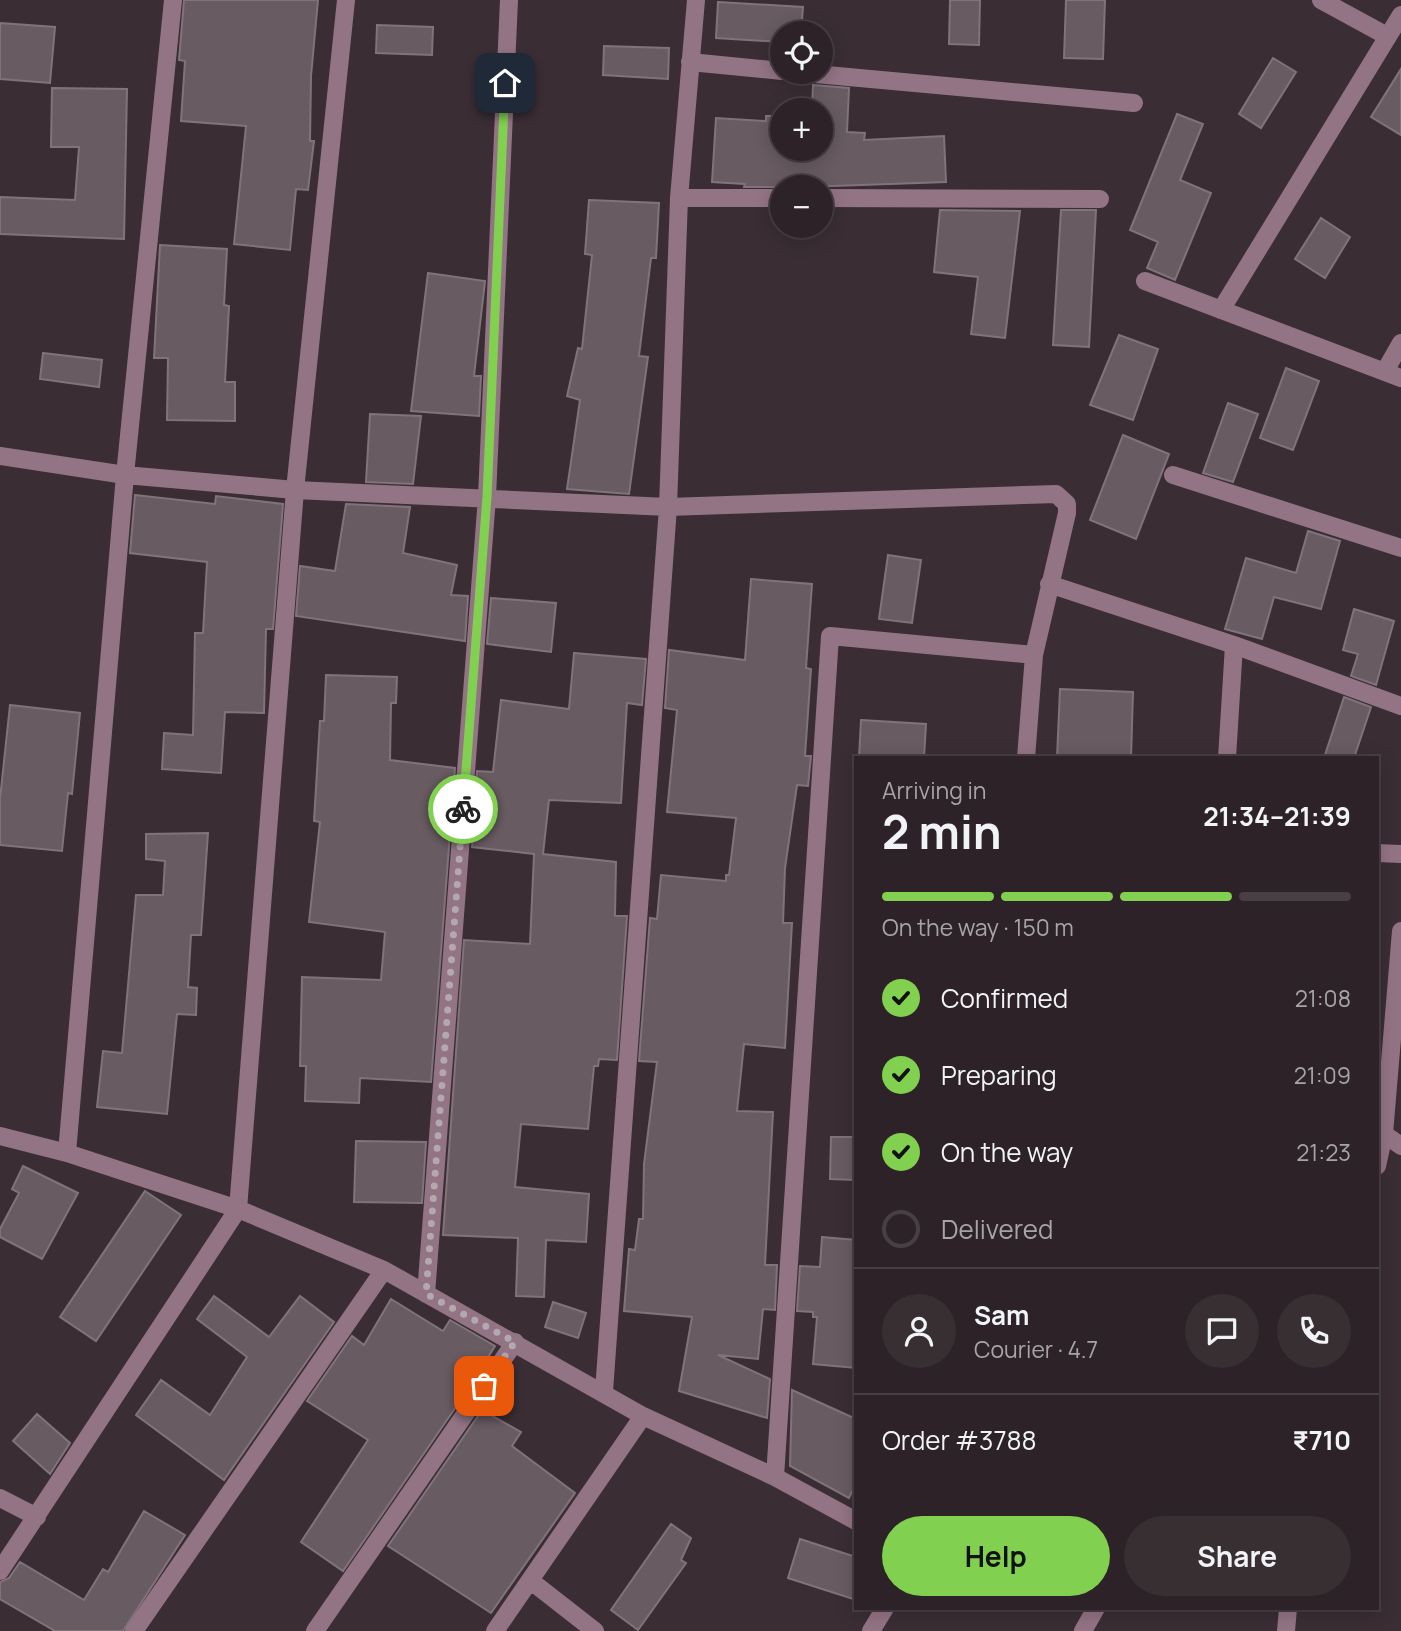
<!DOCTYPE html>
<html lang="en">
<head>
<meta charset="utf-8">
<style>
	:root { --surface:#2c2227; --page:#382f33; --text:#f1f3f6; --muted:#a6a4a7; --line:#483f44; --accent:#82d04f }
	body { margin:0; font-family:Manrope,sans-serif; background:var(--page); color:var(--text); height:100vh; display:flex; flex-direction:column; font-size:26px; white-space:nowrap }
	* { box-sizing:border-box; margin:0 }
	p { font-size:23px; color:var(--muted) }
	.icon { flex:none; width:38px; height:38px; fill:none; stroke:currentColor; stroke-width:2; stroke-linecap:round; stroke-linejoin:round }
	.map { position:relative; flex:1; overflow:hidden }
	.sheet { position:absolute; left:854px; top:756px; width:525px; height:854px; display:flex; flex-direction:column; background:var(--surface); border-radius:0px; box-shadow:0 4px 18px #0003,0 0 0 2px var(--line) }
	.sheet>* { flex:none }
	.tools { position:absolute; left:770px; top:21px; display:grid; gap:14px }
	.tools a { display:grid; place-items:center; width:63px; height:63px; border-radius:50%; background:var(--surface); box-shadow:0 4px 18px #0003,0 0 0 2px var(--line); font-size:35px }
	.pin { position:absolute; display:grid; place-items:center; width:60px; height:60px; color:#fff; margin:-30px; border-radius:14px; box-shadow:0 4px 10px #0006 }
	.courier { position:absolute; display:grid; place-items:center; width:70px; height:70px; margin:-35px; border:5px solid #82d04f; border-radius:50%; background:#fff; color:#222; box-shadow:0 2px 9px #0007 }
	.headline em { font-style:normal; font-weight:700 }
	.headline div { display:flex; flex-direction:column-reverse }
	.headline { display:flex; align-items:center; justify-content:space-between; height:119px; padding:0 28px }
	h1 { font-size:46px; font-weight:700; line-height:52px }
	.bar { display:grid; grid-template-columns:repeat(4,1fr); gap:10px 7px; align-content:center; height:84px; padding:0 28px }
	.bar i { height:9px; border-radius:5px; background:var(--line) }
	.bar .active { background:var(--accent) }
	.bar p { grid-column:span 4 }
	.line { display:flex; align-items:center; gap:18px; padding:0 28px; border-top:2px solid var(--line) }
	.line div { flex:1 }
	.round { display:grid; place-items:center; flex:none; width:74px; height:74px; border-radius:37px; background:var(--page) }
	ol { padding:0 28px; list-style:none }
	li { display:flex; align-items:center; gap:21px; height:77px }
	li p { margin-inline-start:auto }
	li .icon { padding:7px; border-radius:50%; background:var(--accent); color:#111; stroke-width:4 }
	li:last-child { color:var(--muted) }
	li i { width:38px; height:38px; border:4px solid var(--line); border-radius:50% }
	.button { display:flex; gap:14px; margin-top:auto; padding:14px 28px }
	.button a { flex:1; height:80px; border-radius:42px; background:var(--accent); color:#111; font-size:28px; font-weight:700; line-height:80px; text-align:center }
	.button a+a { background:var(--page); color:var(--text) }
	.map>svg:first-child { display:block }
	.building { fill:#685b62; stroke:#81737a; stroke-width:2 }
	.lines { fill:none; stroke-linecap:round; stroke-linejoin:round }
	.minor { stroke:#937485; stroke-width:18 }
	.done { stroke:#b2a9ae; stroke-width:7; stroke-dasharray:0 12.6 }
	.route { stroke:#82d04f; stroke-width:9 }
</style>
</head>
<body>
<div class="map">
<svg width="1401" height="1631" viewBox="0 0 1401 1631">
	<rect width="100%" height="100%" fill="#3a2e34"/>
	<path class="building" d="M184 0H318L311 76 310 141H314L308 190 296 189 290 250 234 244 246 126 181 121 185 61 179 60Z
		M950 0H980L979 45 949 44Z
		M1066 0H1105L1103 59 1064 58Z
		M718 2 803 7 801 33H782V42L716 38Z
		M0 23 55 27 50 83 0 79Z
		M377 25 433 27 432 55 376 53Z
		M604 46 669 48 668 79 603 75Z
		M1273 58 1296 72 1261 128 1239 114Z
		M1401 69V135L1371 117Z
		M813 85 849 88 847 132 865 133 864 140 944 136 946 182 804 187H744L745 184 712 182 716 118 766 121V116H782V149H821V110H812Z
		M52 88 127 89 124 239 0 234V197L75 200 79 147H51Z
		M1177 114 1203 124 1180 180 1211 193 1175 280 1147 268 1158 242 1130 230Z
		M589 200 659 203 656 258H651L639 356 648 357 629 494 567 489 580 400 567 396 578 348 582 349 592 255 585 254Z
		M940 210 1020 211 1005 338 971 334 978 277 934 272Z
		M1061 210H1096L1089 347 1053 345Z
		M1321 218 1350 237 1325 278 1295 259Z
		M160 245 227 249 224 305 229 306 225 382H235V421L167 420 168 358H154Z
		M428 273 485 281 474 376H481L479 416 411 411Z
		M1119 335 1158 349 1133 420 1090 405Z
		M43 353 102 360 99 387 40 379Z
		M1286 368 1319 381 1293 450 1260 438Z
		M1228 403 1258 414 1233 482 1203 473Z
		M370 414 421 416 413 484 366 482Z
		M1123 435 1169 454 1136 539 1090 520Z
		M135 495 215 504 216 496 283 504 273 629H266L264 713 225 712 221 773 162 769 164 733 193 735 195 633H203L207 562 130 553Z
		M346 504 410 507 403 553 457 565 451 595 468 596 465 641 296 616 300 566 335 571Z
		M1308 531 1340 541 1321 609 1274 597 1262 639 1225 629 1246 558 1296 573Z
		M888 555 921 560 912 623 879 619Z
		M751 579 812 584 806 668 811 669 805 756H811L808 786 797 785 785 868 783 923H792L785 1048 744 1044 737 1111 773 1112 765 1265H777L775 1310 763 1309 758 1359 718 1355 770 1379 767 1418 679 1391 692 1317 624 1311 629 1249 635 1250 639 1219H643L644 1164 657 1062 639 1061 650 918 657 919 661 875 726 881V875H729L736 818 667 812 677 710 665 708 669 650 745 660Z
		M491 598 556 603 551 652 487 644Z
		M1354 609 1394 621 1376 685 1351 676 1358 654 1343 650Z
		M574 653 646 659 642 705 627 703 621 803 549 800 543 854 616 862 615 916H627L617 1060 599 1059 598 1066H594L588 1129 521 1124 515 1187 589 1194 586 1242 546 1240 544 1297 516 1296 518 1238 443 1235 464 940 530 944 534 854 472 847 477 771 493 772 501 700 569 709Z
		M326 675 397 677 396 703H391L390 760 455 768 431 1082 360 1078 359 1103 305 1101 306 1066H300L302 977 381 980 385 932 309 922 320 822 314 821 320 721H324Z
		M1060 689 1133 692 1131 758H1057Z
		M1344 697 1371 707 1354 758H1324Z
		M10 705 80 713 72 794 68 793 62 851 0 845V799Z
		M861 720 926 724 924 758H859Z
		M208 833 201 935H191L188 987 197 988 196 1015 177 1014 167 1114 97 1107 103 1051 122 1053 136 895H163L165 861 146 859V834Z
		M831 1137H856V1180L830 1179Z
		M356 1141 426 1142 422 1203 354 1202Z
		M23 1166 78 1193 42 1259 0 1237V1229L19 1193 12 1189Z
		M145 1191 181 1215 96 1341 60 1317Z
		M822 1237 856 1240V1368L813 1364 817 1317H813V1312L797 1311 800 1266 820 1267Z
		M214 1296 269 1337 300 1296 334 1322 224 1480 136 1415 161 1380 210 1415 247 1357 197 1319Z
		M391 1299 443 1331 450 1320 495 1346 469 1388 343 1571 301 1542 368 1440 307 1401 352 1336 364 1345Z
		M553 1302 586 1313 578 1338 545 1327Z
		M792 1390 856 1419V1483L849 1498 790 1466Z
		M482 1410 521 1432 512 1446 575 1493 491 1613 388 1546Z
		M37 1414 70 1443 50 1474 13 1441Z
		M144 1511 185 1535 123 1631H55L0 1599V1582L9 1578 20 1562 84 1600 103 1569 108 1572Z
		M671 1524 691 1538 681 1560 686 1563 638 1630 611 1610Z
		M800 1539 856 1557V1600L788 1578Z"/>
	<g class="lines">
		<path class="minor" d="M1321 0 1387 36
			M690 62 782 71
			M794 72 1134 103
			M679 198H782
			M821 198 1100 199
			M1145 281 1401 378
			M1221 310 1401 15
			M1385 371 1401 343
			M0 456 125 475 295 490 668 507 1056 494 1067 504V513L1034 655 1026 758
			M1173 475 1401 548
			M1049 584 1234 645 1401 706
			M1227 758 1234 645
			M1377 853 1401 854
			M1384 1134 1401 1146
			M0 1136 67 1153 238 1209 384 1270 643 1416 775 1477
			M67 1153 125 475 173 0
			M1377 1166 1384 1134 1401 931
			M426 1294 487 497 509 0
			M604 1391 668 507 679 198 696 0
			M0 1498 37 1517
			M856 1521 775 1477 830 636 1034 655
			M0 1571 238 1209 295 490 346 0
			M531 1581 595 1631
			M134 1631 384 1270
			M315 1631 515 1342
			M495 1631 643 1416
			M871 1631 885 1608
			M1083 1631 1096 1608
			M1286 1631 1288 1608"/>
	</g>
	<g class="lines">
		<path class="done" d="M463 809 426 1294 515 1342 484 1386"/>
		<path class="route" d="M463 809 487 497 505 83"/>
	</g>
</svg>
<div class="tools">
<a><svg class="icon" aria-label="locate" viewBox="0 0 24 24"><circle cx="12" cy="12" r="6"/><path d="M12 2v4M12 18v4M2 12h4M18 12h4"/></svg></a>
<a>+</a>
<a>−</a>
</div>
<div class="pin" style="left:484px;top:1386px;background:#ea580c"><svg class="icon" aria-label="bag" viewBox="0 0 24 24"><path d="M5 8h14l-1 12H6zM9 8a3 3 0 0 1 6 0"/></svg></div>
<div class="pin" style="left:505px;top:83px;background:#1f2937"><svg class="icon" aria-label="home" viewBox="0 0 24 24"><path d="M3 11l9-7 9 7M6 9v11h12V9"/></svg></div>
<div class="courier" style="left:463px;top:809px"><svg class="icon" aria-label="bike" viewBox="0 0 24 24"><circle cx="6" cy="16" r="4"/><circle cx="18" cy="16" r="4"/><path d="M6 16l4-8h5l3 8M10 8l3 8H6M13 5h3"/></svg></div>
<section class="sheet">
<div class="headline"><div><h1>2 min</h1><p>Arriving in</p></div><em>21:34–21:39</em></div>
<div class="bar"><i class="active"></i><i class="active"></i><i class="active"></i><i></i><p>On the way · 150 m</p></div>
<ol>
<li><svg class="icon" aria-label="check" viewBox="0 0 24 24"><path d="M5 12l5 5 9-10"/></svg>Confirmed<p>21:08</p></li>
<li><svg class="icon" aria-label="check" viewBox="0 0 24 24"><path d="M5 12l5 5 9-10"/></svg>Preparing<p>21:09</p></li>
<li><svg class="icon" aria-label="check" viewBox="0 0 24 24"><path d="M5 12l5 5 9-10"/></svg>On the way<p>21:23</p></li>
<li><i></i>Delivered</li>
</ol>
<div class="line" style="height:126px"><a class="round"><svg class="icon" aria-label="person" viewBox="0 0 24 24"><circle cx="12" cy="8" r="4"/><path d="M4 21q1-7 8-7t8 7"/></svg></a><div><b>Sam</b><p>Courier · 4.7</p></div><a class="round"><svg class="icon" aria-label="chat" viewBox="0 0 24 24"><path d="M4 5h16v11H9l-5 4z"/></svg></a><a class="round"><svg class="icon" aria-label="phone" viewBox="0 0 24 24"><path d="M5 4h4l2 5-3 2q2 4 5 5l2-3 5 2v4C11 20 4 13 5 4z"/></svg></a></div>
<div class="line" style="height:91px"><div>Order #3788</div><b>₹710</b></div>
<div class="button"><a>Help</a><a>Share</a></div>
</section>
</div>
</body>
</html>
